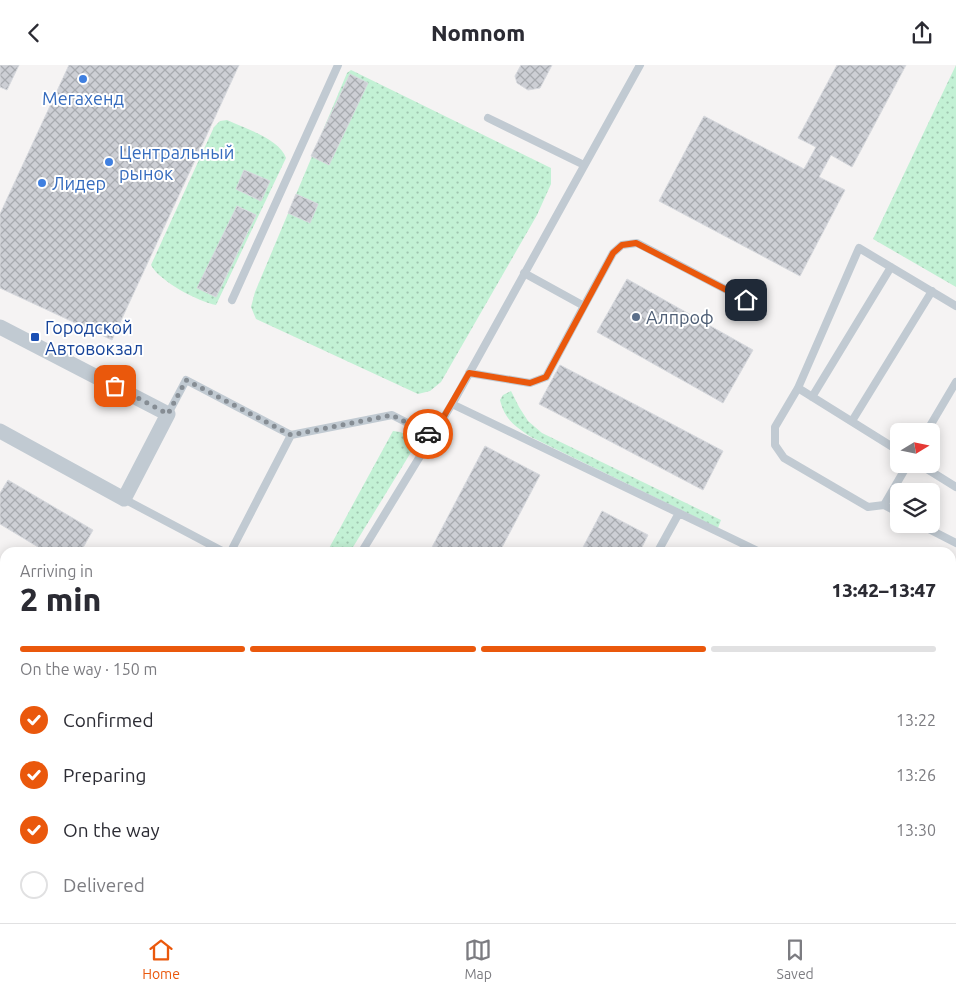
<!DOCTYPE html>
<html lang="en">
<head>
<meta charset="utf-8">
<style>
	:root { --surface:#fff; --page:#f7f7f7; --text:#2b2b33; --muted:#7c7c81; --line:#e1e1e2; --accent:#ea580c }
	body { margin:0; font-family:Ubuntu,sans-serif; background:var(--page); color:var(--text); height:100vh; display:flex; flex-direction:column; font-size:19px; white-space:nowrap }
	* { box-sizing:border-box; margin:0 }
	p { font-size:16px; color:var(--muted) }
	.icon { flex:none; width:28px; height:28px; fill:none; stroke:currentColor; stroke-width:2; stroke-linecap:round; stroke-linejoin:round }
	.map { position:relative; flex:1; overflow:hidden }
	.side { position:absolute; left:0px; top:482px; width:956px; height:376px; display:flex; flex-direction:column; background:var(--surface); border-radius:15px 15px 0 0; box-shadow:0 2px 12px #0003 }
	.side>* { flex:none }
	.needle { width:32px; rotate:80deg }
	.buttons { position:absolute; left:890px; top:358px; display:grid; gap:10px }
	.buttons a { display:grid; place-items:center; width:50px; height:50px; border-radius:8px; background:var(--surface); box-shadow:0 2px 12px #0003; font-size:25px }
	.pin { position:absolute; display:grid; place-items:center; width:42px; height:42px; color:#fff; margin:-21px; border-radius:10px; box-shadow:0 2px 8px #0006 }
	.courier { position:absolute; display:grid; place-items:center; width:50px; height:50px; margin:-25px; border:4px solid #ea580c; border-radius:50%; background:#fff; color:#222; box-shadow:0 1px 6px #0007 }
	.headline em { font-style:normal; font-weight:800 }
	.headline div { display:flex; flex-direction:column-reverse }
	.headline { display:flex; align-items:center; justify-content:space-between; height:85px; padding:0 20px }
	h1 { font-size:32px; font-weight:800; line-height:38px }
	.bar { display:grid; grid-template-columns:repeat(4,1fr); gap:8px 5px; align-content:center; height:60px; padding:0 20px }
	.bar i { height:6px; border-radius:4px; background:var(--line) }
	.bar .active { background:var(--accent) }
	.bar p { grid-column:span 4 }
	ol { padding:0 20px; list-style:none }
	li { display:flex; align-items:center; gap:15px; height:55px }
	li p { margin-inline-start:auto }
	li .icon { padding:5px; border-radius:50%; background:var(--accent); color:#fff; stroke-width:4 }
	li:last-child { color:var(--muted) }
	li i { width:28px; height:28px; border:2px solid var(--line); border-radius:50% }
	header { display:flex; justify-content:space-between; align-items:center; height:65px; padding:0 20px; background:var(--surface); font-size:22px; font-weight:800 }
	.tab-bar { display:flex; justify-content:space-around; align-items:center; height:70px; border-top:1px solid var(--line); background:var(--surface); font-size:14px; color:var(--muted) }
	.tab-bar a { display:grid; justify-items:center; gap:2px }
	.tab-bar .active { color:var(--accent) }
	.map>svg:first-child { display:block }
	.grass { fill:url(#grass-dots) }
	.building { fill:url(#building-cross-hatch); stroke:#d7d9de }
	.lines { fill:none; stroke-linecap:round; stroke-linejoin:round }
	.lane { stroke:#c1cad2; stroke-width:8 }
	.street { stroke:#c1cad2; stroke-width:15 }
	.done { stroke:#868d94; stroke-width:5; stroke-dasharray:0 9 }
	.route { stroke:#ea580c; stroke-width:6 }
	.shop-dot { fill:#3f7fe0; stroke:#fff; stroke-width:2 }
	.service-dot { fill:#5c6f8a; stroke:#fff; stroke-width:2 }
	.transit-dot { fill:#1a4fb4; stroke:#fff; stroke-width:2 }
	.labels { text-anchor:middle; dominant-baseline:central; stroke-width:4; stroke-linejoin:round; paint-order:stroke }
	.shop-label { font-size:18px; fill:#366cbe; stroke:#fff; text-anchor:start }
	.service-label { font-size:18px; fill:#4e5e75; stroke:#fff; text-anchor:start }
	.transit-label { font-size:18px; fill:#164399; stroke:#fff; text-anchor:start }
</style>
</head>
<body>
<header><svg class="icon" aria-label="back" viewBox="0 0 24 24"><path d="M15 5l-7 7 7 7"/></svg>Nomnom<svg class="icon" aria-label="share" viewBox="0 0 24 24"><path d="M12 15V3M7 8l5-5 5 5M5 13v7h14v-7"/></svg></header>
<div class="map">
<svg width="956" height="858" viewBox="0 0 956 858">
	<defs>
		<pattern id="grass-dots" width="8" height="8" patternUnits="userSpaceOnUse" patternTransform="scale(1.25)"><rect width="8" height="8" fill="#c3f1d5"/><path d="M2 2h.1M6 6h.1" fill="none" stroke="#a0c6b0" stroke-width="1.8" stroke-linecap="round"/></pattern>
		<pattern id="building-cross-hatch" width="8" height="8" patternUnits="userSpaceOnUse" patternTransform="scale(1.25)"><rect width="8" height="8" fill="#cdcfd5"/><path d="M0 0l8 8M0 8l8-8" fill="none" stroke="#a8abb0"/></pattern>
	</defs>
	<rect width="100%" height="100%" fill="#f5f3f3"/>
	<path class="grass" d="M956 0V222L873 174Z
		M351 5 551 103V119L537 150 441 317 430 326 418 329 256 254 251 242 255 227 347 8Z
		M227 55C244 63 280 74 286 93L216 240C199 237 159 216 151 200L214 62 220 56Z
		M511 326 519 342 528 356 542 368 721 455 718 463 531 372C515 361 505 355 500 335L503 330Z
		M393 366 400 367 410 371 413 384 350 487H327Z"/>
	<path class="building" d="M0 0H19L7 25 0 22Z
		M69 0H239L112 275 0 223V149Z
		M521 0H552L540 23 528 25 517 18 515 11Z
		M837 0H906L852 102 831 90 819 112 845 125 800 211 659 136 704 51 804 104 816 82 798 73Z
		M350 9 368 18 329 100 311 91Z
		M244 105 270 116 261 136 236 124Z
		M296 129 318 139 310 158 288 148Z
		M237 141 256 150 216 232 197 223Z
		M627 214 753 285 723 338 597 267Z
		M560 300 723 386 703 425 539 339Z
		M485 381 540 410 499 488H429Z
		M8 415 93 465 80 488H48L0 459V428Z
		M602 446 648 470 639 488H580Z
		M0 593 5 594V746H0Z
		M951 692 956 695V798L951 795Z"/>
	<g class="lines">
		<path class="lane" d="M488 53 584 100
			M524 208 584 241 613 188 622 180 637 178 746 235
			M232 235 338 0
			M469 308 530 318 546 312 584 241
			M798 323 899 386
			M812 332 891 202
			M452 339 762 488
			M168 349 186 315 291 370 392 350 433 371
			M852 356 932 226
			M927 366 956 317
			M919 399 956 422
			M124 434 226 488
			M884 440 908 399
			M899 448 884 440 868 442 784 393 775 380V362L798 323 859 183 956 241
			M919 459 956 478
			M230 488 291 370
			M361 488 455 334 640 0
			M657 488 679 448
			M0 541 5 542
			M951 578 956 581"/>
		<path class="street" d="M0 262 168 349 124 434 0 366"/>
	</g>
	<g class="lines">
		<path class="done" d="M115 321 168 349 186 315 291 370 392 350 428 369"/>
		<path class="route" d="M428 369 432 372 469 308 530 318 546 312 613 188 622 180 636 178 746 235"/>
	</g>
	<g class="shop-dot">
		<circle cx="83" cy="14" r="5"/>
		<circle cx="109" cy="97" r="5"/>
		<circle cx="42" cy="118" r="5"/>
	</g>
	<circle class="service-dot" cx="636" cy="252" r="5"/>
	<rect class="transit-dot" x="30" y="267" width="10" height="10" rx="2.5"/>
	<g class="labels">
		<g class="shop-label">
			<text x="83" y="33" text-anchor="middle">Мегахенд</text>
			<text x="119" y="87">Центральный<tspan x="119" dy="21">рынок</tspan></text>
			<text x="52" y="118">Лидер</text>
		</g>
		<g class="service-label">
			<text x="646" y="252">Алпроф</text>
		</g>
		<g class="transit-label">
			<text x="45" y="262">Городской<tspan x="45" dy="21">Автовокзал</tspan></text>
		</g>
	</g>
</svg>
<div class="buttons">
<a><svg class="needle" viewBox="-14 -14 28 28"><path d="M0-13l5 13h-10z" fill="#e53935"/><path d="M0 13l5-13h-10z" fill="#7c7c81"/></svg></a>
<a><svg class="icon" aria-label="layers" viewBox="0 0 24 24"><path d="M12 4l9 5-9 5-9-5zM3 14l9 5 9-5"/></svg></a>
</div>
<div class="pin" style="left:115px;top:321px;background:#ea580c"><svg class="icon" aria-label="bag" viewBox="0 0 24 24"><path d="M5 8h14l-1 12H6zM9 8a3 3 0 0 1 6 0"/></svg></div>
<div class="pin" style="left:746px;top:235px;background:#1f2937"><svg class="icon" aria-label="home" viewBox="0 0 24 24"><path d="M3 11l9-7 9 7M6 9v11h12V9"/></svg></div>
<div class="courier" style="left:428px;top:369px"><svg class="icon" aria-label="car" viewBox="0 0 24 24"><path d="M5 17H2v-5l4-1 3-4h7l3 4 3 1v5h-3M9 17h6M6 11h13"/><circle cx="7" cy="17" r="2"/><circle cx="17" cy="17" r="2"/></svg></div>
<section class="side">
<div class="headline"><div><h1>2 min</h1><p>Arriving in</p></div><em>13:42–13:47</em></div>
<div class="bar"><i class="active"></i><i class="active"></i><i class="active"></i><i></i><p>On the way · 150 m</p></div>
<ol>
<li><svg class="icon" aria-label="check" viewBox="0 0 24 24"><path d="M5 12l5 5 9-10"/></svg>Confirmed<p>13:22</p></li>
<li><svg class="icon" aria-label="check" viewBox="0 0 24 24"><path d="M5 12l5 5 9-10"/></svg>Preparing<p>13:26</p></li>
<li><svg class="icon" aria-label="check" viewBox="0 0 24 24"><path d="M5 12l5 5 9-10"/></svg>On the way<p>13:30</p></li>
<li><i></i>Delivered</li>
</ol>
</section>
</div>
<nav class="tab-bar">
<a class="active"><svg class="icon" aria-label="home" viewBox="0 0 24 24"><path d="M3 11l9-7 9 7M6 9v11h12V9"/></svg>Home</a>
<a><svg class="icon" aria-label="map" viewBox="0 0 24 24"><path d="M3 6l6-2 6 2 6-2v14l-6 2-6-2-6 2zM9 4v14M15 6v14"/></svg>Map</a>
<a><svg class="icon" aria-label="saved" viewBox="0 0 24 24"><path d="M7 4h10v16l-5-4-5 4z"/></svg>Saved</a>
</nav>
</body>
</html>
